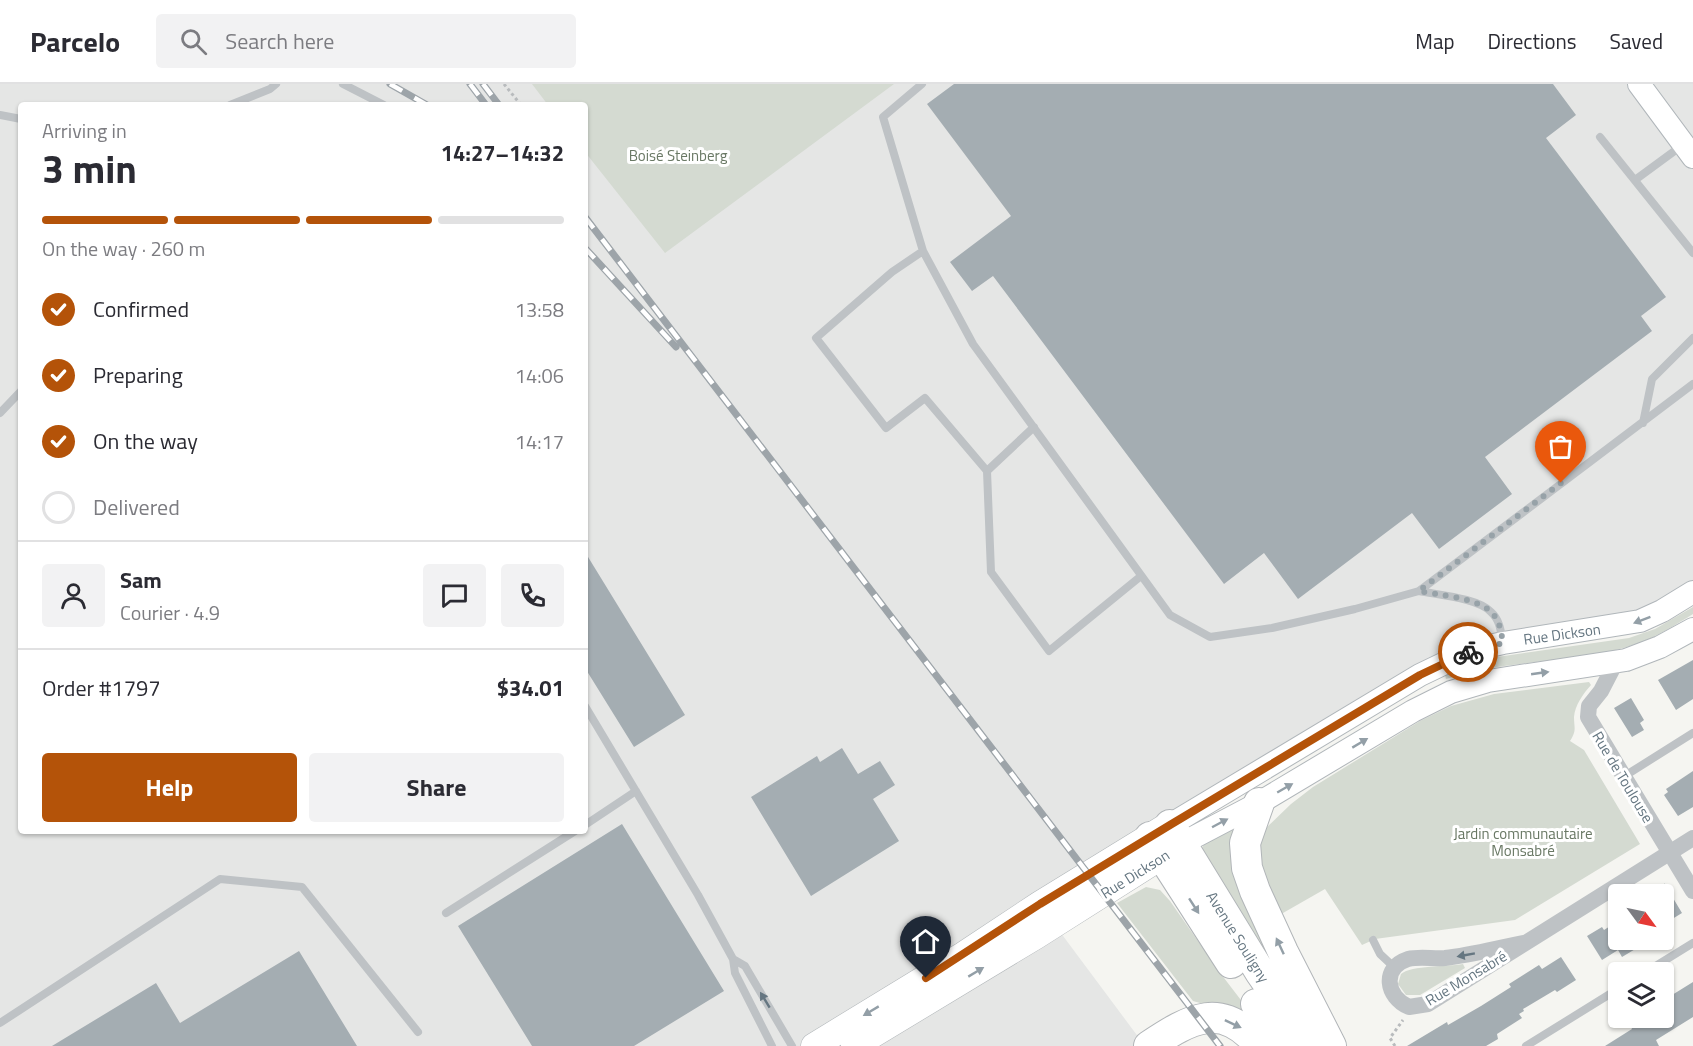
<!DOCTYPE html>
<html lang="en">
<head>
<meta charset="utf-8">
<style>
	:root { --surface:#fff; --page:#f2f2f3; --text:#2b2b33; --muted:#7c7c81; --line:#e1e1e2; --accent:#b45309 }
	body { margin:0; font-family:"Titillium Web",sans-serif; background:var(--page); color:var(--text); height:100vh; display:flex; flex-direction:column; font-size:22px; white-space:nowrap }
	* { box-sizing:border-box; margin:0 }
	p { font-size:20px; color:var(--muted) }
	.icon { flex:none; width:33px; height:33px; fill:none; stroke:currentColor; stroke-width:2; stroke-linecap:round; stroke-linejoin:round }
	.map { position:relative; flex:1; overflow:hidden }
	.details { position:absolute; left:18px; top:18px; width:570px; height:732px; display:flex; flex-direction:column; background:var(--surface); border-radius:6px; box-shadow:0 2px 4px #0004 }
	.details>* { flex:none }
	.needle { width:39px; rotate:123deg }
	.tools { position:absolute; left:1608px; top:800px; display:grid; gap:12px }
	.tools a { display:grid; place-items:center; width:66px; height:66px; border-radius:6px; background:var(--surface); box-shadow:0 2px 4px #0004; font-size:30px }
	.pin { position:absolute; display:grid; place-items:center; width:51px; height:51px; color:#fff; margin:-62px -26px; border-radius:50% 50% 50% 0; rotate:-45deg; box-shadow:0 0 6px #0007 }
	.pin .icon { rotate:45deg }
	.courier { position:absolute; display:grid; place-items:center; width:60px; height:60px; margin:-30px; border:4px solid #b45309; border-radius:50%; background:#fff; color:#222; box-shadow:0 2px 8px #0007 }
	.overview em { font-style:normal; font-weight:700 }
	.overview div { display:flex; flex-direction:column-reverse }
	.overview { display:flex; align-items:center; justify-content:space-between; height:102px; padding:0 24px }
	h1 { font-size:39px; font-weight:700; line-height:45px }
	.bar { display:grid; grid-template-columns:repeat(4,1fr); gap:9px 6px; align-content:center; height:72px; padding:0 24px }
	.bar i { height:8px; border-radius:4px; background:var(--line) }
	.bar .active { background:var(--accent) }
	.bar p { grid-column:span 4 }
	.line { display:flex; align-items:center; gap:15px; padding:0 24px; border-top:2px solid var(--line) }
	.line div { flex:1 }
	.round { display:grid; place-items:center; flex:none; width:63px; height:63px; border-radius:6px; background:var(--page) }
	ol { padding:0 24px; list-style:none }
	li { display:flex; align-items:center; gap:18px; height:66px }
	li p { margin-inline-start:auto }
	li .icon { padding:6px; border-radius:50%; background:var(--accent); color:#fff; stroke-width:4 }
	li:last-child { color:var(--muted) }
	li i { width:33px; height:33px; border:3px solid var(--line); border-radius:50% }
	.action { display:flex; gap:12px; margin-top:auto; padding:12px 24px }
	.action a { flex:1; height:69px; border-radius:6px; background:var(--accent); color:#fff; font-size:24px; font-weight:700; line-height:69px; text-align:center }
	.action a+a { background:var(--page); color:var(--text) }
	header { display:flex; align-items:center; gap:36px; box-sizing:border-box; height:84px; padding:0 30px; background:var(--surface); border-bottom:2px solid var(--line) }
	header strong { font-size:28px }
	nav { display:flex; gap:33px; margin-inline-start:auto; font-size:21px }
	.search { width:420px; height:54px; background:var(--page); display:flex; align-items:center; gap:15px; box-sizing:border-box; padding:0 21px; border-radius:6px; color:var(--muted); font-size:22px }
	.map>svg:first-child { display:block }
	.built { fill:#e5e6e5; fill-rule:evenodd }
	.green { fill:#d4dad1 }
	.building { fill:#a4adb2 }
	.lines { fill:none; stroke-linecap:round; stroke-linejoin:round }
	.secondary-casing { stroke:#b0b6ba; stroke-width:24 }
	.primary-casing { stroke:#b1b6b9; stroke-width:27 }
	.highway-casing { stroke:#b1b5b8; stroke-width:32 }
	.path { stroke:#b8bbbd; stroke-width:3; stroke-dasharray:3 3; stroke-linecap:butt }
	.lane { stroke:#bec2c5; stroke-width:8 }
	.street { stroke:#bec2c5; stroke-width:16 }
	.secondary { stroke:#fff; stroke-width:22 }
	.primary { stroke:#fff; stroke-width:26 }
	.highway { stroke:#fff; stroke-width:30 }
	.rail-casing { stroke:#9da4a9; stroke-width:7 }
	.rail { stroke:#fff; stroke-width:4.5; stroke-dasharray:14; stroke-linecap:butt }
	.oneway { fill:#939fa7 }
	.oneway2 { fill:#657681 }
	.done { stroke:#97a2a8; stroke-width:6; stroke-dasharray:0 10.8 }
	.route { stroke:#b45309; stroke-width:8 }
	.labels { text-anchor:middle; dominant-baseline:central; stroke-width:6; stroke-linejoin:round; paint-order:stroke }
	.park-label { font-size:15px; fill:#697864; stroke:#fff }
	.street-label { font-size:15px; fill:#657681; stroke:#fff }
</style>
</head>
<body>
<header>
<strong>Parcelo</strong>
<div class="search"><svg class="icon" aria-label="search" viewBox="0 0 24 24"><circle cx="10" cy="10" r="6"/><path d="M15 15l6 6"/></svg>Search here</div>
<nav><a>Map</a><a>Directions</a><a>Saved</a></nav>
</header>
<div class="map">
<svg width="1693" height="962" viewBox="0 0 1693 962">
	<rect width="100%" height="100%" fill="#f5f5f1"/>
	<path class="built" d="M0 0H1693V508L1662 527 1472 566 1040 821 1145 962H0ZM21 21H585V747H21Z"/>
	<path class="green" d="M532 0H894L665 169 585 68V21H548Z
		M1693 523V530C1675 541 1657 553 1636 560 1575 581 1508 574 1446 595L1445 591 1476 579 1497 573 1629 554 1655 545Z
		M1589 598 1591 601C1583 610 1575 621 1574 633 1574 644 1577 646 1570 657L1584 666 1640 760 1515 836 1375 855 1362 861 1325 805 1276 833 1254 783 1264 746 1291 720 1313 703 1420 637 1451 622 1494 610Z
		M1240 738 1282 888 1275 893 1201 766 1204 760Z
		M1146 803 1160 806 1170 817 1221 890 1247 924 1242 931 1193 917 1117 819Z
		M1463 880 1465 884 1420 911H1406L1398 900 1401 890C1412 881 1447 883 1463 880Z"/>
	<path class="building" d="M954 0H1553L1576 31 1546 54 1666 213 1641 232 1652 247 1485 373 1512 410 1439 465 1412 429 1298 515 1264 469 1224 500 993 192 972 207 950 178 1011 132 927 20Z
		M585 468 685 631 634 663 585 584Z
		M1693 576V615L1676 626 1658 596Z
		M1631 614 1644 636 1640 639 1644 646 1632 653 1614 624Z
		M842 664 858 690 880 677 895 701 873 715 899 757 811 812 751 713 817 672 820 678Z
		M1693 687V723L1678 732 1664 711 1668 708 1666 705Z
		M622 740 724 907 634 962H532L458 842Z
		M1664 799 1682 829 1664 840Z
		M1618 837V855H1652L1622 873 1618 866 1602 876 1587 852 1602 843 1604 846Z
		M299 867 357 962H52L156 899 180 939Z
		M1561 873 1576 896 1557 908 1555 906 1523 925 1524 927 1519 930 1522 934 1497 950 1498 955 1486 962H1407L1447 938 1448 941 1481 922 1511 903 1509 900 1539 881 1542 885Z
		M1693 898V933L1656 956 1659 962H1605L1632 945 1627 933H1664V916Z"/>
	<g class="lines">
		<g class="secondary-casing">
			<path id="secondary" d="M1639 0 1693 73
				M1170 741 1420 591 1472 566 1503 559 1640 537 1662 527 1693 508
				M1181 760 1259 719 1413 627 1451 608 1488 597 1626 576 1660 563 1693 545"/>
		</g>
		<g class="primary-casing">
			<path id="primary" d="M814 962 963 871 1040 820 1167 742
				M854 962 1036 852 1178 762"/>
		</g>
		<g class="highway-casing">
			<path id="highway" d="M1259 719 1245 759 1247 784 1255 807 1283 868 1331 962
				M1170 741 1260 888 1311 962
				M1150 753 1231 879
				M1256 920 1284 962
				M1149 962C1191 934 1222 916 1260 962"/>
		</g>
		<path class="path" d="M504 0 521 21
			M1395 962 1390 954 1403 936"/>
		<path class="lane" d="M343 0 384 21
			M922 0 883 33 923 167 973 260 1170 531 1210 553 1272 544 1355 525 1419 507 1693 300
			M230 21 270 5 276 0
			M0 31 21 35
			M1600 53 1693 169
			M1635 96 1684 60
			M923 167 892 188 816 254 886 344 925 314 987 387 991 488 1049 567 1141 492
			M0 329 21 307
			M1643 339 1652 295 1693 254
			M987 387 1034 343
			M1419 507C1438 511 1478 514 1491 528 1500 536 1501 548 1503 559
			M585 622 698 811 733 875 735 889 772 962
			M1623 693 1693 649
			M585 741 636 707
			M446 829 575 747
			M1373 856 1380 870 1395 884
			M733 875 745 882 792 962
			M1646 888 1693 859
			M0 939 220 795 302 803 418 948
			M1526 962 1618 905"/>
		<path class="street" d="M1616 578 1601 607 1589 622 1588 633 1693 807
			M1523 859C1497 864 1471 871 1445 874 1433 875 1420 872 1408 875 1381 884 1386 913 1409 923L1428 920 1693 754"/>
		<use href="#secondary" class="secondary"/>
		<use href="#primary" class="primary"/>
		<use href="#highway" class="highway"/>
		<g class="rail-casing">
			<path id="rail" d="M390 0 427 21
				M470 0 486 21
				M483 0 499 21
				M585 133 1220 962
				M585 164 676 263"/>
		</g>
		<use href="#rail" class="rail"/>
	</g>
	<defs><path id="oneway-solid" d="M-6-.8H1V-3.2L6.5 0L1 3.2V.8H-6Z" transform="scale(1.5)"/></defs>
	<g class="oneway">
		<use href="#oneway-solid" transform="translate(1642 536) rotate(159)"/>
		<use href="#oneway-solid" transform="translate(1540 589) rotate(-8)"/>
		<use href="#oneway-solid" transform="translate(1360 659) rotate(-31)"/>
		<use href="#oneway-solid" transform="translate(1285 704) rotate(-30)"/>
		<use href="#oneway-solid" transform="translate(1220 739) rotate(-28)"/>
		<use href="#oneway-solid" transform="translate(1194 822) rotate(57)"/>
		<use href="#oneway-solid" transform="translate(1280 862) rotate(-115)"/>
		<use href="#oneway-solid" transform="translate(976 888) rotate(-31)"/>
		<use href="#oneway-solid" transform="translate(871 927) rotate(149)"/>
		<use href="#oneway-solid" transform="translate(1233 940) rotate(25)"/>
	</g>
	<g class="oneway2">
		<use href="#oneway-solid" transform="translate(1466 871) rotate(170)"/>
		<use href="#oneway-solid" transform="translate(765 916) rotate(-121)"/>
	</g>
	<g class="lines">
		<path class="done" d="M1468 568 1503 559C1501 548 1500 536 1491 528 1478 514 1438 511 1419 507L1561 399"/>
		<path class="route" d="M926 894 1040 820 1170 741 1420 591 1468 568"/>
	</g>
	<g class="labels">
		<g class="park-label">
			<text x="678" y="71">Boisé Steinberg</text>
			<text x="1523" y="749">Jardin communautaire<tspan x="1523" dy="17">Monsabré</tspan></text>
		</g>
		<g class="street-label">
			<text transform="translate(1562 550) rotate(-8)">Rue Dickson</text>
			<text transform="translate(1623 693) rotate(59)">Rue de Toulouse</text>
			<text transform="translate(1135 790) rotate(-32)">Rue Dickson</text>
			<text transform="translate(1238 853) rotate(58)">Avenue Souligny</text>
			<text transform="translate(1466 894) rotate(-31)">Rue Monsabré</text>
		</g>
	</g>
</svg>
<div class="tools">
<a><svg class="needle" viewBox="-14 -14 28 28"><path d="M0-13l5 13h-10z" fill="#e53935"/><path d="M0 13l5-13h-10z" fill="#7c7c81"/></svg></a>
<a><svg class="icon" aria-label="layers" viewBox="0 0 24 24"><path d="M12 4l9 5-9 5-9-5zM3 14l9 5 9-5"/></svg></a>
</div>
<div class="pin" style="left:1561px;top:399px;background:#ea580c"><svg class="icon" aria-label="bag" viewBox="0 0 24 24"><path d="M5 8h14l-1 12H6zM9 8a3 3 0 0 1 6 0"/></svg></div>
<div class="pin" style="left:926px;top:894px;background:#1f2937"><svg class="icon" aria-label="home" viewBox="0 0 24 24"><path d="M3 11l9-7 9 7M6 9v11h12V9"/></svg></div>
<div class="courier" style="left:1468px;top:568px"><svg class="icon" aria-label="bike" viewBox="0 0 24 24"><circle cx="6" cy="16" r="4"/><circle cx="18" cy="16" r="4"/><path d="M6 16l4-8h5l3 8M10 8l3 8H6M13 5h3"/></svg></div>
<section class="details">
<div class="overview"><div><h1>3 min</h1><p>Arriving in</p></div><em>14:27–14:32</em></div>
<div class="bar"><i class="active"></i><i class="active"></i><i class="active"></i><i></i><p>On the way · 260 m</p></div>
<ol>
<li><svg class="icon" aria-label="check" viewBox="0 0 24 24"><path d="M5 12l5 5 9-10"/></svg>Confirmed<p>13:58</p></li>
<li><svg class="icon" aria-label="check" viewBox="0 0 24 24"><path d="M5 12l5 5 9-10"/></svg>Preparing<p>14:06</p></li>
<li><svg class="icon" aria-label="check" viewBox="0 0 24 24"><path d="M5 12l5 5 9-10"/></svg>On the way<p>14:17</p></li>
<li><i></i>Delivered</li>
</ol>
<div class="line" style="height:108px"><a class="round"><svg class="icon" aria-label="person" viewBox="0 0 24 24"><circle cx="12" cy="8" r="4"/><path d="M4 21q1-7 8-7t8 7"/></svg></a><div><b>Sam</b><p>Courier · 4.9</p></div><a class="round"><svg class="icon" aria-label="chat" viewBox="0 0 24 24"><path d="M4 5h16v11H9l-5 4z"/></svg></a><a class="round"><svg class="icon" aria-label="phone" viewBox="0 0 24 24"><path d="M5 4h4l2 5-3 2q2 4 5 5l2-3 5 2v4C11 20 4 13 5 4z"/></svg></a></div>
<div class="line" style="height:78px"><div>Order #1797</div><b>$34.01</b></div>
<div class="action"><a>Help</a><a>Share</a></div>
</section>
</div>
</body>
</html>
